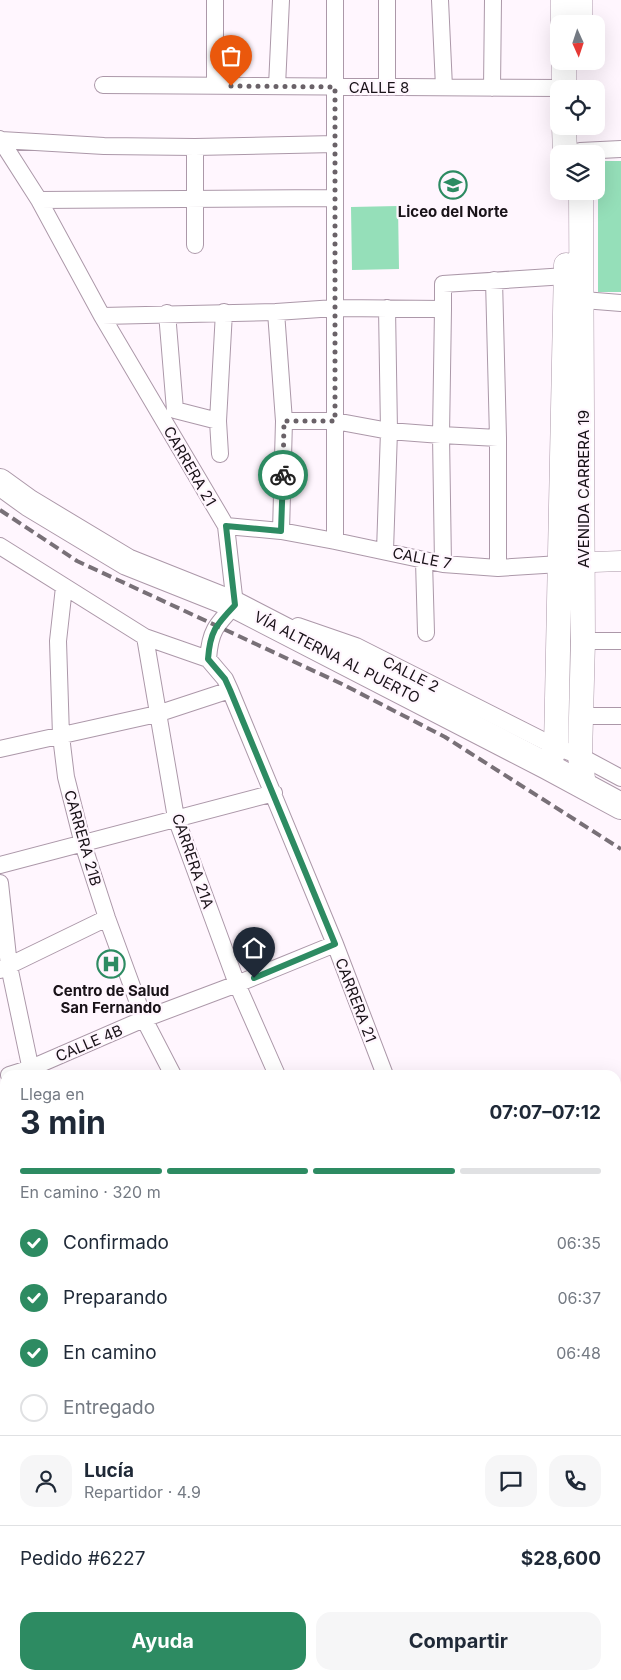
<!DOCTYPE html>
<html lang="es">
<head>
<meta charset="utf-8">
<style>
	:root { --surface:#fff; --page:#f6f6f7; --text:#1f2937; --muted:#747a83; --line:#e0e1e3; --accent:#2d8b62 }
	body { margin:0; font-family:Inter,sans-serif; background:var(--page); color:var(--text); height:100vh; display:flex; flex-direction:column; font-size:19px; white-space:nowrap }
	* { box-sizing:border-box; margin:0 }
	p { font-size:16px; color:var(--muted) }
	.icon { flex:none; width:28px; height:28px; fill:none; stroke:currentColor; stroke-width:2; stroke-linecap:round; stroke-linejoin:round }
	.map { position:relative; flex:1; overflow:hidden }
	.sheet { position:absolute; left:0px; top:1070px; width:621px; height:610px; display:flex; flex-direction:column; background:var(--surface); border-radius:15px 15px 0 0; box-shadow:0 5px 20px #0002 }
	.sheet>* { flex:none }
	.needle { width:32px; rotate:177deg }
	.tools { position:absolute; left:550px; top:15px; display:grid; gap:10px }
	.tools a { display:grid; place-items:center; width:55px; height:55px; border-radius:10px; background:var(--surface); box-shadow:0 5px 20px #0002; font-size:25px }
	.pin { position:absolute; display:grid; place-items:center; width:42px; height:42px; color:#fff; margin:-51px -21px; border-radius:50% 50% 50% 0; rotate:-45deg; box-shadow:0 0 5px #0007 }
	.pin .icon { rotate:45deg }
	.courier { position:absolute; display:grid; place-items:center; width:50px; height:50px; margin:-25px; border:4px solid #2d8b62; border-radius:50%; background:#fff; color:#222; box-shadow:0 1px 6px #0007 }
	.head em { font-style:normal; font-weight:700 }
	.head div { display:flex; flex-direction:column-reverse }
	.head { display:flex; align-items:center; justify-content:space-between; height:85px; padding:0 20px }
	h1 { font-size:32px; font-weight:700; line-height:38px }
	.bar { display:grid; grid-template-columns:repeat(4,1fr); gap:8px 5px; align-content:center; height:60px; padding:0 20px }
	.bar i { height:6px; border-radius:4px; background:var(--line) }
	.bar .active { background:var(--accent) }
	.bar p { grid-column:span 4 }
	.line { display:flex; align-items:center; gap:12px; padding:0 20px; border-top:1px solid var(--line) }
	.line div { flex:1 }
	.round { display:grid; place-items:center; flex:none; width:52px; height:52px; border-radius:15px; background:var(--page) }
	ol { padding:0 20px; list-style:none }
	li { display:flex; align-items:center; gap:15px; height:55px }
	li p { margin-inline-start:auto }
	li .icon { padding:5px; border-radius:50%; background:var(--accent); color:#fff; stroke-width:4 }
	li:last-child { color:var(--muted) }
	li i { width:28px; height:28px; border:2px solid var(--line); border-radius:50% }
	.action { display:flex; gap:10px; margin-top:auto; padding:10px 20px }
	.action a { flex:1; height:58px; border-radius:15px; background:var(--accent); color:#fff; font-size:20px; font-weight:700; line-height:58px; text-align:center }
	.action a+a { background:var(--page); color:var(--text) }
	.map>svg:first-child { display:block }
	.green { fill:#95dfb9 }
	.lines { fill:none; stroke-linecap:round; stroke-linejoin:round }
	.minor-casing { stroke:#ac98a9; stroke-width:18 }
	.tertiary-casing { stroke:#ac98a9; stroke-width:21 }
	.secondary-casing { stroke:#ac98a9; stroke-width:25 }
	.primary-casing { stroke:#ac98a9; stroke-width:28 }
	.minor { stroke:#fff; stroke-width:16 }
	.tertiary { stroke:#fff; stroke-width:20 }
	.secondary { stroke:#fff; stroke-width:24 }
	.primary { stroke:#fff; stroke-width:26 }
	.rail { stroke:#787077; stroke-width:4; stroke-dasharray:10 5; stroke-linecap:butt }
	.done { stroke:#6a6268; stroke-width:5; stroke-dasharray:0 9 }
	.route { stroke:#2d8b62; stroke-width:6 }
	.labels { text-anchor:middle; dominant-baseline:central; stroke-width:4.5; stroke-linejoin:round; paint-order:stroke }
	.street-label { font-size:15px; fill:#191218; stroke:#fff6fe }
	.poi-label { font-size:15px; font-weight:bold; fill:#191218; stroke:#fff6fe }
</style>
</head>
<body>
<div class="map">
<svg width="621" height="1680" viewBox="0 0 621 1680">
	<rect width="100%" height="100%" fill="#fff6fe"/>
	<path class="green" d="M598 161H621V292H598Z
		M398 206 399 269 352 270 351 207Z"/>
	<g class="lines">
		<g class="minor-casing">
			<path id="minor" d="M215 0V86
				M387 0V87
				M440 0 444 87
				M103 85 564 88
				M277 86 281 0
				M492 88 493 0
				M0 139 39 200 102 316 226 526 235 605C216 625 210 631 208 659L225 679 230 690 335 944 385 1075
				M1 140 104 146 195 147 335 144
				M580 151 621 149
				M39 200 335 198
				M195 245V147
				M494 280 498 438V568
				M571 299 621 303
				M276 312 284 421 281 531
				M167 313 175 410 218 421
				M102 316 276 312 335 308 443 309
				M284 421H335L389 431 441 435 498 438
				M220 454 218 421 224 312
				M226 526 281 531 335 541 443 564 498 568 560 564
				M335 541V0
				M0 546 145 637 208 659
				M385 551 389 431 387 308
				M424 561 426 633
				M443 564 441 435 443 309V284L566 276
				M64 587 58 641 61 736 66 777 83 844 107 918 144 1019 173 1075
				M298 626 356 646 556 747 580 756 621 778
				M145 637 176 818 237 984 277 1075
				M583 641H621
				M582 716H621
				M0 749 157 714 230 690
				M0 865 274 793
				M0 883 9 966 32 1075
				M0 970 107 918
				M9 1075 31 1068 144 1019 237 984 335 944
				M0 1154 5 1152
				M0 1230 5 1229
				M0 1321 5 1319
				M0 1411 5 1409
				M616 1488 621 1485
				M0 1569 5 1567
				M616 1571 621 1570
				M0 1584 5 1605
				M0 1628 5 1626
				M616 1664H621
				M200 1675 201 1680
				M452 1675 453 1680
				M151 1680 160 1675
				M554 1680V1675"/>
		</g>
		<g class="tertiary-casing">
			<path id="tertiary" d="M567 563 621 561"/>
		</g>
		<g class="secondary-casing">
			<path id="secondary" d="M563 0V24
				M580 0V24
				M564 61V89
				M564 126 565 154
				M581 191 583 641 580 756 584 786
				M547 766 556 747 566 265"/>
		</g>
		<g class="primary-casing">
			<path id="primary" d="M0 482 29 503 127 562 235 605 547 766 621 806"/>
		</g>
		<use href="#minor" class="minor"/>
		<use href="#tertiary" class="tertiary"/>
		<use href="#secondary" class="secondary"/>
		<use href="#primary" class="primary"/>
		<path class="rail" d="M0 510 77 561 342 684 445 737 621 849"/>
	</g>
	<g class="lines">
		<path class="done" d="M231 86 335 87V421H284L283 475"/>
		<path class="route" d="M254 978 335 944 230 690 225 679 208 659C210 631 216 625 235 605L226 526 281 531 283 475"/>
	</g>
	<defs>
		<g id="school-ring" transform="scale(1.4375)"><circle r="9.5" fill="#fff6fe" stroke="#2d8b62" stroke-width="1.5"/><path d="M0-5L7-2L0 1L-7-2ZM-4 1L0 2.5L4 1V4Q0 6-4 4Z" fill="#2d8b62"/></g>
		<g id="hospital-ring" transform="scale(1.4375)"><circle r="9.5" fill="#fff6fe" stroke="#2d8b62" stroke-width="1.5"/><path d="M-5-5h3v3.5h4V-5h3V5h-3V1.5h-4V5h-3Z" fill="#2d8b62"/></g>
	</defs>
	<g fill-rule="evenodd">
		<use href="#school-ring" x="453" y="185"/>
		<use href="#hospital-ring" x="111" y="964"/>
	</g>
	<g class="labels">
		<g class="street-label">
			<text x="379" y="87">CALLE 8</text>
			<text transform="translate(190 466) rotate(60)">CARRERA 21</text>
			<text transform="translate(583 489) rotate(-90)">AVENIDA CARRERA 19</text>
			<text transform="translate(422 558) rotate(11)">CALLE 7</text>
			<text transform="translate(337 657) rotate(27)">VÍA ALTERNA AL PUERTO</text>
			<text transform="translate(411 674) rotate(27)">CALLE 2</text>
			<text transform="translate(83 838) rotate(74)">CARRERA 21B</text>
			<text transform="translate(193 861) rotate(71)">CARRERA 21A</text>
			<text transform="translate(356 1000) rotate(69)">CARRERA 21</text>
			<text transform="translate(89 1043) rotate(-23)">CALLE 4B</text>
		</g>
		<g class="poi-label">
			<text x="453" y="211">Liceo del Norte</text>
			<text x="111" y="990">Centro de Salud<tspan x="111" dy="17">San Fernando</tspan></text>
		</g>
	</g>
</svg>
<div class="tools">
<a><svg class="needle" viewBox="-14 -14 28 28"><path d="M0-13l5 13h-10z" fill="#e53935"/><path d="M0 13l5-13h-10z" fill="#747a83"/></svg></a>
<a><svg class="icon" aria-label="locate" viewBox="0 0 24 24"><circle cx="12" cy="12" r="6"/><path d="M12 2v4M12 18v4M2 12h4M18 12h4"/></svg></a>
<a><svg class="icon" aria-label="layers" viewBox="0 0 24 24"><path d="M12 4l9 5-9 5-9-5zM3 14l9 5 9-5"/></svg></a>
</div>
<div class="pin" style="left:231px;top:86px;background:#ea580c"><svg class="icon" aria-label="bag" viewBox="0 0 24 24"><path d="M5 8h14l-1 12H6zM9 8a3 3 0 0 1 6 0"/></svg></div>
<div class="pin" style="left:254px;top:978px;background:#1f2937"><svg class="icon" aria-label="home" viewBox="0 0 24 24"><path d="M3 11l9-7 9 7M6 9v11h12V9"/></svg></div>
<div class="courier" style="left:283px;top:475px"><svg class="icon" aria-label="bike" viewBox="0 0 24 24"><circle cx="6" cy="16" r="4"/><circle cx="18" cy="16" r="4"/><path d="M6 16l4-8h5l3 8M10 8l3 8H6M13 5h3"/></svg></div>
<section class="sheet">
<div class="head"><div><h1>3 min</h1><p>Llega en</p></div><em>07:07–07:12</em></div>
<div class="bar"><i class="active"></i><i class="active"></i><i class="active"></i><i></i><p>En camino · 320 m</p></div>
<ol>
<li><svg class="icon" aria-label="check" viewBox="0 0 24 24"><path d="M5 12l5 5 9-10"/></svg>Confirmado<p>06:35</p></li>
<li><svg class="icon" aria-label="check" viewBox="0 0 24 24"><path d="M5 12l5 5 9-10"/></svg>Preparando<p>06:37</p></li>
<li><svg class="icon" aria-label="check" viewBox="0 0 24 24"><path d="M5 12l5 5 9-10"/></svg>En camino<p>06:48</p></li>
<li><i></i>Entregado</li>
</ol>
<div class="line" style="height:90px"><a class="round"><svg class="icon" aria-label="person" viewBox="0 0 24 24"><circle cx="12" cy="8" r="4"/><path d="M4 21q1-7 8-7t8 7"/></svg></a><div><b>Lucía</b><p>Repartidor · 4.9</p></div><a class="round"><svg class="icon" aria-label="chat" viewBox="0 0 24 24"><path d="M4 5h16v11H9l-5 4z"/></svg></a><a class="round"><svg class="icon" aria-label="phone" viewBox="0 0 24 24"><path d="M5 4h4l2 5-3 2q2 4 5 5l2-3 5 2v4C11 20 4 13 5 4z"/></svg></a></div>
<div class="line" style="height:65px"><div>Pedido #6227</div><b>$28,600</b></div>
<div class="action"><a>Ayuda</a><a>Compartir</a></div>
</section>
</div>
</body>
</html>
